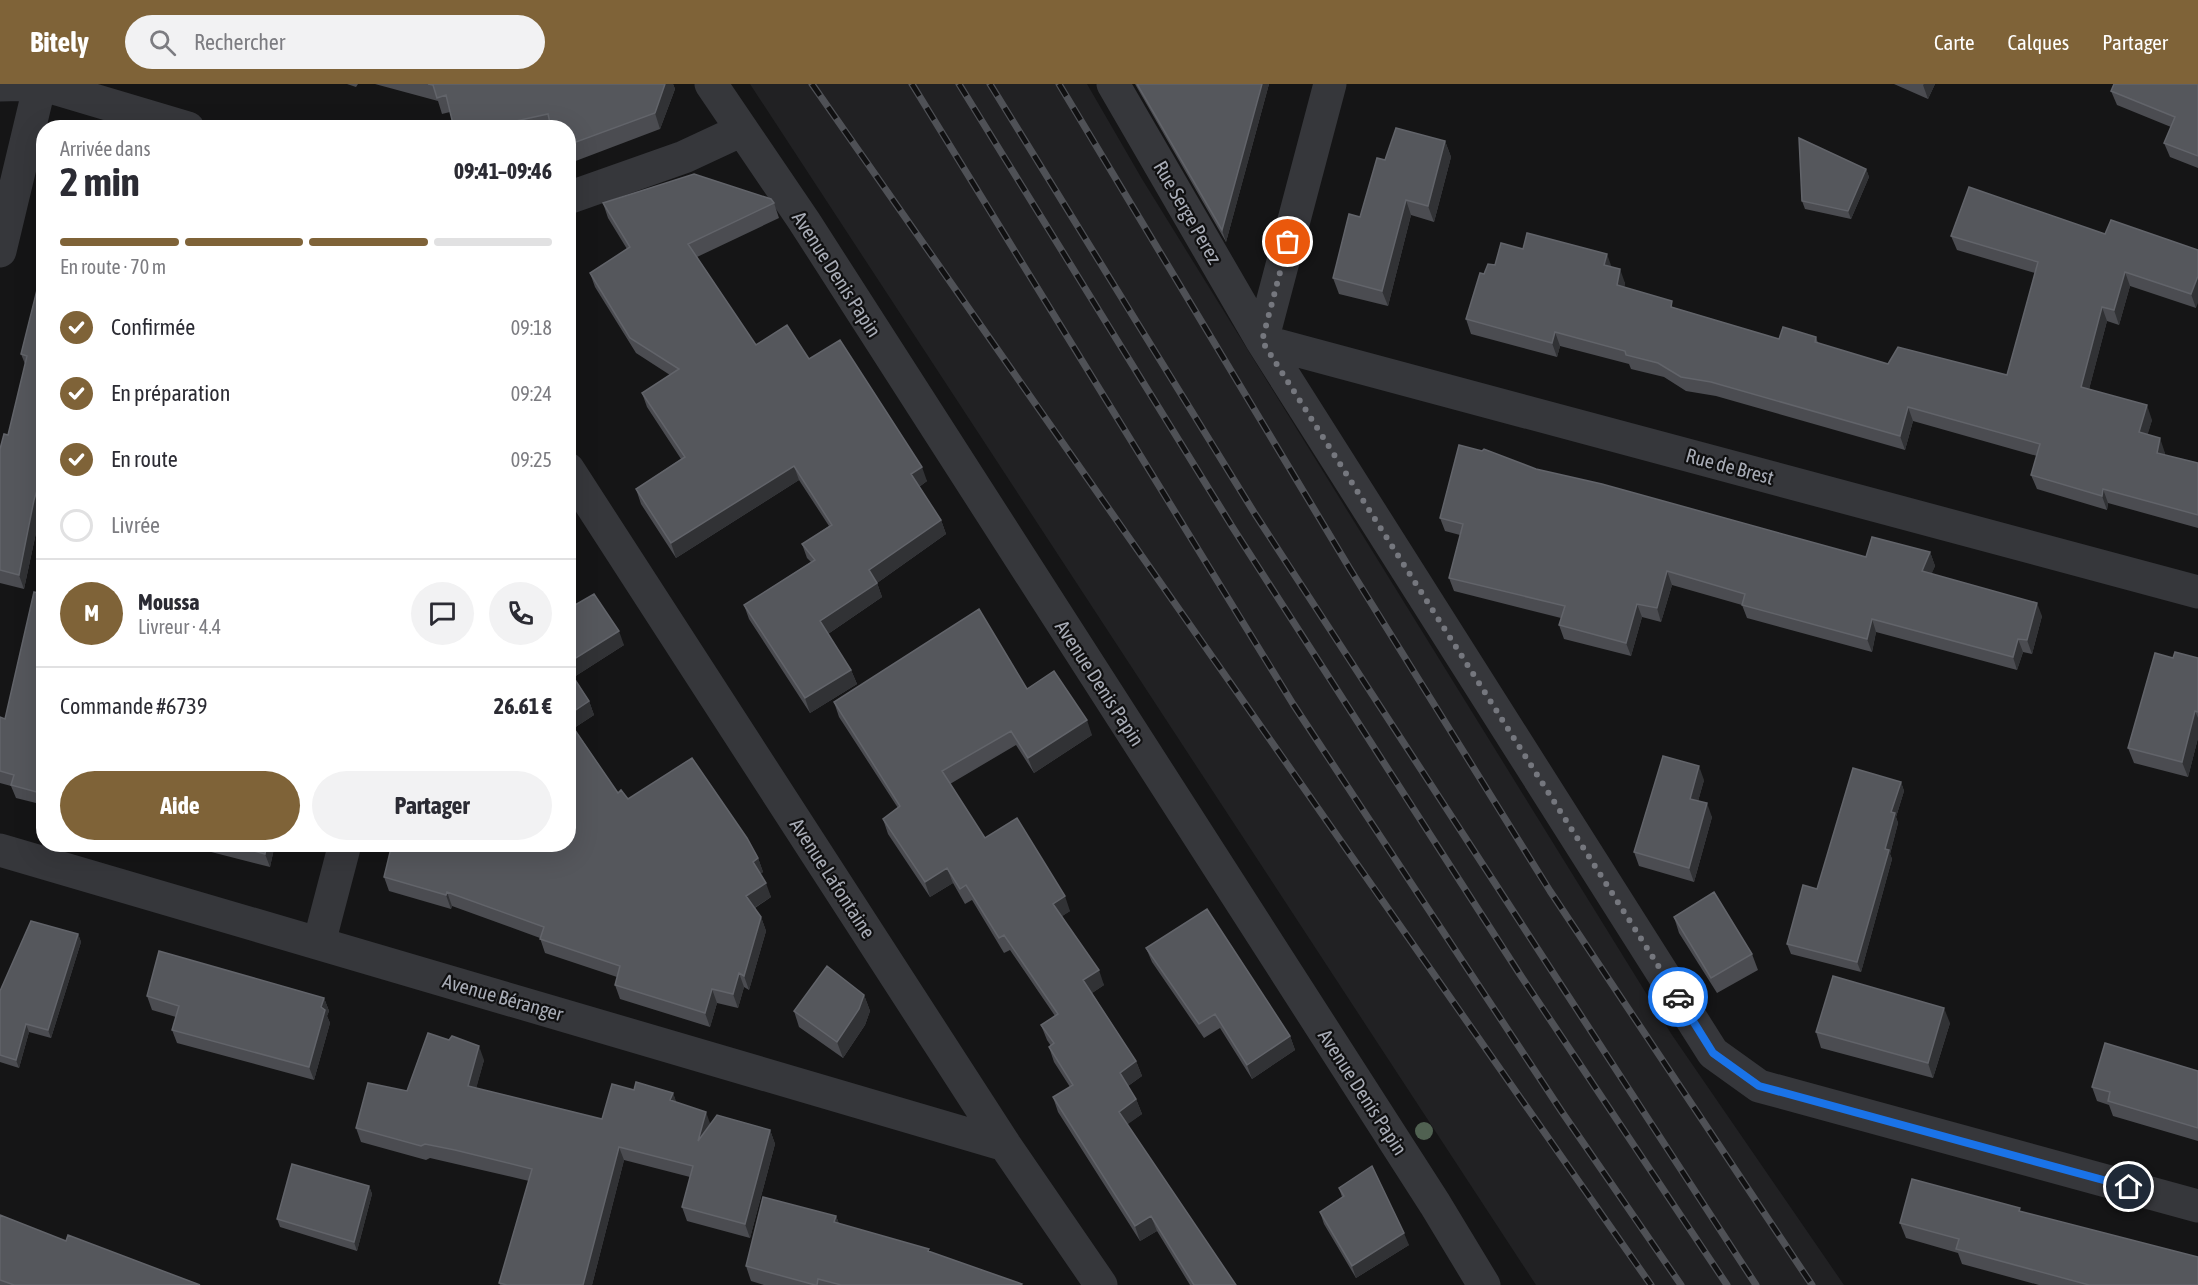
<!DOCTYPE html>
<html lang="fr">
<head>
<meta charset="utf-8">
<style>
	:root { --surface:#fff; --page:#f2f2f3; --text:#2b2b33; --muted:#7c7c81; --line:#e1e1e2; --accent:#7f6338 }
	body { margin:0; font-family:"Asap Condensed",sans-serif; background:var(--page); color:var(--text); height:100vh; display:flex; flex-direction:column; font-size:22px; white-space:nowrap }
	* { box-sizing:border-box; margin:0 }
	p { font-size:20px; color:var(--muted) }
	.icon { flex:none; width:33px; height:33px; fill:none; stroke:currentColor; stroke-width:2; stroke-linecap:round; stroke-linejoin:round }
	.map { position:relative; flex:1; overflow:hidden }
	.side { position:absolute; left:36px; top:36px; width:540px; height:732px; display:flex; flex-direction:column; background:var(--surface); border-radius:24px; box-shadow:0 6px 24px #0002 }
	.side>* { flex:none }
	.pin { position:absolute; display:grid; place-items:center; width:51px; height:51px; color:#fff; margin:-26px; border:3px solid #fff; border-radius:50%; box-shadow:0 2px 6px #0007 }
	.courier { position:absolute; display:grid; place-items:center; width:60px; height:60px; margin:-30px; border:4px solid #1a73e8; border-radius:50%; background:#fff; color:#222; box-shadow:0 2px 8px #0007 }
	.summary em { font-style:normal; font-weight:700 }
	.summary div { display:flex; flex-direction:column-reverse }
	.summary { display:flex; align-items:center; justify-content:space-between; height:102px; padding:0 24px }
	h1 { font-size:39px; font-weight:700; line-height:45px }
	.bar { display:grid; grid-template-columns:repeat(4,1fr); gap:9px 6px; align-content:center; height:72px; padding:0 24px }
	.bar i { height:8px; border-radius:4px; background:var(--line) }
	.bar .selected { background:var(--accent) }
	.bar p { grid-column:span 4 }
	.line { display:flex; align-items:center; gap:15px; padding:0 24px; border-top:2px solid var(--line) }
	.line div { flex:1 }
	.round { display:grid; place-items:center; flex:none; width:63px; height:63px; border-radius:32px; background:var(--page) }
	ol { padding:0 24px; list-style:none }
	li { display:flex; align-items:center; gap:18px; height:66px }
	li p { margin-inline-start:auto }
	li .icon { padding:6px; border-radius:50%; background:var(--accent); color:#fff; stroke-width:4 }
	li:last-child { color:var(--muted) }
	li i { width:33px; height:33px; border:3px solid var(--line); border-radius:50% }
	.primary-button { display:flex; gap:12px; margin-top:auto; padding:12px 24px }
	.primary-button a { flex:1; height:69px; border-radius:36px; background:var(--accent); color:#fff; font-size:24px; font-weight:700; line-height:69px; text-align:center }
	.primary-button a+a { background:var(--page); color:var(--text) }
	header { display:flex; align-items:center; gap:36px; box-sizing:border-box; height:84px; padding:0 30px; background:var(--accent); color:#fff }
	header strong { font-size:28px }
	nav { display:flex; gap:33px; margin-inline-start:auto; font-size:21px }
	.search { width:420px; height:54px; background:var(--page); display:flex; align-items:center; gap:15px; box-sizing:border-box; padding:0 21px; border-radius:33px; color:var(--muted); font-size:22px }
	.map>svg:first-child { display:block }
	.built { fill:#212123 }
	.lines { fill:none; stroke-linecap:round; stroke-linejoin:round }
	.minor { stroke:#36373b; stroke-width:33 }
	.rail-casing { stroke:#4f5156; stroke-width:7 }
	.rail { stroke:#101011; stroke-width:4.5; stroke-dasharray:14; stroke-linecap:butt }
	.tree { fill:#506151 }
	.wall { fill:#4b4c51 }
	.shaded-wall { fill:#313235 }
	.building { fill:#55575c; stroke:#62646a; stroke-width:1.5 }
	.done { stroke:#75777e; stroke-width:6; stroke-dasharray:0 10.8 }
	.route { stroke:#1a73e8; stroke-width:8 }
	.labels { text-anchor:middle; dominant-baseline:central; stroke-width:4.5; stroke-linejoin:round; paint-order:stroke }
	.street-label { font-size:20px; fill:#a8acb6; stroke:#101011 }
</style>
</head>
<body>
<header>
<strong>Bitely</strong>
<div class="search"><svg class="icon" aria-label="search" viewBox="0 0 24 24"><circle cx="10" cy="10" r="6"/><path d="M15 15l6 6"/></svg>Rechercher</div>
<nav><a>Carte</a><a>Calques</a><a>Partager</a></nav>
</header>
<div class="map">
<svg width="2198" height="1201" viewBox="0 0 2198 1201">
	<rect width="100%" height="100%" fill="#151516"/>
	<path class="built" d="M750 0H1087L1142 95 1672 951 1844 1201H1536Z"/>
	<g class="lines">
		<path class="minor" d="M711 0 804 137 1435 1120 1484 1201
			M1113 0 1262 257 1713 969 1759 1002 2198 1122
			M0 1 40 0 188 44
			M568 114 684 73 742 46
			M0 167 40 0
			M1262 257 2198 508
			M1262 257 1330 0
			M568 385 1005 1061 1101 1201
			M0 766 1005 1061
			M319 859 345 760"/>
		<g class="rail-casing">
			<path id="rail" d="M812 0 1651 1201
				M912 0 1293 620 1562 1028 1681 1201
				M959 0 1233 444 1519 889 1727 1201
				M990 0 1255 430 1756 1201
				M1059 0 1350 485 1550 807 1812 1201"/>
		</g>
		<use href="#rail" class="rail"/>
	</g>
	<circle class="tree" cx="1424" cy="1047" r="9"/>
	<path class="wall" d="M347 0H358L356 3Z
		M375 0H673L675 5 660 45 573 78 572 75 568 76V44H454L450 28 442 30 438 17Z
		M1135 0H1269L1226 158Z
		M1894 0H1935L1928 15Z
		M2198 0V84L2170 73 2164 59 2171 43 2117 21 2111 7Z
		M1445 57 1451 73 1434 138 1411 131 1388 222 1339 210 1333 194 1385 76Z
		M1866 85 1869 93 1851 135 1805 125 1802 117Z
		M603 119H774L779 134 697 173 756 261 809 275 927 397 919 403 941 436 946 450 877 499 882 513 828 550 851 586 857 600 810 629 749 535 744 521 811 478 807 474 802 460 829 442 799 396 676 474 641 420 636 405 681 375 647 323 642 309 670 291 636 269 595 203 590 189 627 165 608 134Z
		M2105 150 2198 166 2196 224 2130 202 2119 241 2107 237 2089 305 2152 336 2147 351 2165 369V371L2198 379V444L2108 419 2107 426 2037 405 2031 391 2037 372 1913 337 1905 366 1716 312 1686 307 1664 293 1631 285 1629 280 1560 262 1557 273 1471 250 1466 235 1484 190 1523 165 1612 183 1625 199 1624 203 1675 224 1779 255 1816 253 1818 259 1888 280 2007 291 2035 189 1957 166 1951 152Z
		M44 178 40 430 24 505 0 499V365L8 351 25 280 21 270Z
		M1536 385 1866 473 1930 468 1935 482 1931 490 2042 532 2032 570 2023 568 2017 586 1876 548 1872 568 1747 534 1742 521 1672 501 1661 538 1642 533 1631 572 1564 555 1559 541 1561 534 1454 507 1449 494 1460 451 1445 447 1440 434Z
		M44 510V721L16 714 11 702 0 699V633L5 635Z
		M568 525 624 561 574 593 589 617 594 631 574 644 618 709 628 715 758 774 763 788 760 790 771 813 755 824 761 833 766 847 749 906 744 903 738 924 717 919 710 943 620 915 615 901 617 893 545 869 540 854 452 822 451 825 389 807 384 793Z
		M2173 574H2198V654L2188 693 2134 679 2128 664Z
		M1027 605 1092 651 1034 689 1016 661 950 700 985 754 1070 827 1062 832 1104 901 1092 909 1136 977 1142 992 1128 1002 1136 1015 1142 1030 1127 1040 1236 1201H1190L1157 1147 1140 1157 1058 1028 1053 1013 1070 1003 1054 978 1049 963 1051 962 1047 956 1041 941 1055 932 1010 866 1004 869 972 816 965 820 953 799 930 813 888 750 883 735 898 724 839 633 834 618Z
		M1704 696 1698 717 1712 733 1694 798 1639 782 1634 768Z
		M1901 698 1904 707 1896 733 1898 739 1890 770 1892 775 1861 888 1791 870 1787 860 1817 805Z
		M180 760H275L270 783Z
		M1674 833 1752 870 1758 886 1717 909 1679 849Z
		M78 850 81 858 51 954 29 948 19 984 0 978V907Z
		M1146 864 1290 952 1295 966 1252 995 1220 944 1204 954 1152 878Z
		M864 911 870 927 865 941 843 974 799 943 794 927Z
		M147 912 324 914 329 927 327 932 330 939 314 996 177 959 172 946 176 933 152 926Z
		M1950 939 1933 994 1821 964 1816 948Z
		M484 976 476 1004 602 1035 634 1006 673 1009 676 1018 711 1040 770 1046 775 1060 750 1154 687 1137 682 1123 690 1093 624 1076 592 1201H500L499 1199 529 1097 430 1074 426 1076 361 1058 356 1044Z
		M2198 987V1057L2113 1032 2109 1021 2097 1017 2092 1003Z
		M369 1102 372 1110 357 1167 280 1143 277 1135Z
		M1339 1104 1409 1161 1356 1194 1324 1140 1320 1128 1342 1113Z
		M2021 1127 2198 1201H2039L1962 1180 1958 1169 1906 1154 1900 1139Z
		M0 1131 66 1157 200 1201H0Z
		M836 1132 839 1140 930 1168 1022 1201H764L751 1197 746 1182Z"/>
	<path class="shaded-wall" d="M665 0H673L675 5 660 45 655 29Z
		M1262 0H1269L1226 158 1222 146Z
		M1924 0H1935L1928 15 1923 1Z
		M1445 57 1451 73 1434 138 1428 122Z
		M1866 85 1869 93 1851 135 1848 127Z
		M1406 116 1411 131 1388 222 1382 207Z
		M1607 170 1612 184 1604 181Z
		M1620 185 1625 199 1622 215 1617 201Z
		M2125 188 2130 202 2119 241 2114 226Z
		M2198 192V219L2196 224 2191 210Z
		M2102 223 2107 237 2086 317 2081 303Z
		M1555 248 1560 262 1557 273 1552 259Z
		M2147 321 2152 336 2144 363 2139 348Z
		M1908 323 1913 337 1905 366 1900 352Z
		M2160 354 2165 369 2162 383 2157 369Z
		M794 382 799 396 676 474 671 459Z
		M922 383 927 397 916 405 911 390Z
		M44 384V417L40 430 24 505 19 491 34 416Z
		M2103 405 2108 419 2107 426 2102 412Z
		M941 436 946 450 877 499 882 513 825 552 820 537 869 486Z
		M1930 468 1935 482 1927 501 1922 487Z
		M1667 487 1672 501 1661 538 1657 524Z
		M2037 519 2042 532 2032 570 2027 556Z
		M1637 520 1642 533 1631 572 1626 559Z
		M1872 535 1876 548 1872 568 1867 555Z
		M619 547 624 561 571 595 568 588V579Z
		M2018 555 2023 568 2017 586 2013 573Z
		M851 586 857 600 810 629 805 614Z
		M589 617 594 631 571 646 568 639V631Z
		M2195 627 2198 634V654L2188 693 2182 678Z
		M1087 636 1092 651 1034 689 1028 674Z
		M1699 682 1704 696 1695 728 1690 715Z
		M1901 698 1904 707 1896 733 1898 739 1890 770 1892 775 1861 888 1857 878 1891 728Z
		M1707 719 1712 733 1694 798 1689 784Z
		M267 760H275L270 783 265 770Z
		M758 774 763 788 758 792 753 778Z
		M947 784 953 799 930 813 925 798Z
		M766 799 771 813 751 826 746 812Z
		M447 808 452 822 451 825 446 811Z
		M1065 812 1070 827 1058 835 1053 820Z
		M761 833 766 847 749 906 744 892Z
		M78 850 81 858 51 954 48 946Z
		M1099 886 1104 901 1089 911 1083 896Z
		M739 889 744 903 738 924 733 910Z
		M712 905 717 919 710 943 705 929Z
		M864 911 870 927 865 941 843 974 837 958Z
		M324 914 329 927 327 932 330 939 314 996 309 983 321 923Z
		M1944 924 1950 939 1933 994 1928 979Z
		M26 940 29 948 19 984 16 976Z
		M1290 952 1295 966 1252 995 1247 981Z
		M479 962 484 976 473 1016 468 1002Z
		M1136 977 1142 992 1125 1004 1120 989Z
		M673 1009 678 1023 670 1016Z
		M1136 1015 1142 1030 1124 1043 1119 1028Z
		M706 1028 711 1042 698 1057Z
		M770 1046 775 1060 750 1154 745 1140Z
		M619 1063 624 1076 592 1201H583Z
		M369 1102 372 1110 357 1167 354 1158Z
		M836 1132 842 1147 834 1138Z
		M1151 1132 1157 1147 1140 1157 1135 1142Z
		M1404 1149 1409 1161 1356 1194 1352 1182Z"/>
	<path class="building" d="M428 0H665L655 29 568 61V44H551L548 30 484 44H454L446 11 437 14 433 1Z
		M1137 0H1262L1222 146Z
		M2114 0H2198V72L2164 59 2175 33 2111 7Z
		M1396 44 1445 57 1428 122 1406 116 1382 207 1333 194 1349 130 1360 133 1377 74 1385 76Z
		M1799 54 1866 85 1848 127 1802 117Z
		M694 90 771 115 774 119 688 160 756 261 787 241 809 275 840 256 922 383 911 390 941 436 869 486 877 499 820 537 851 586 805 614 744 521 815 476 802 460 832 441 794 382 671 459 636 405 685 373 642 309 679 285 630 254 590 189 630 163 603 119Z
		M1969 103 2105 150 2111 136 2198 166V192L2191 210 2125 188 2114 226 2102 223 2081 303 2147 321 2139 348 2160 354 2157 369 2198 379V431L2103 405 2102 412 2031 391 2040 360 1908 323 1900 352 1711 298 1681 293 1658 279 1626 271 1625 267 1555 248 1552 259 1466 235 1480 189 1484 190 1488 180 1495 181 1501 159 1523 165 1527 149 1607 170 1604 181 1620 185 1617 201 1672 217 1671 223 1779 255 1783 243 1816 253 1815 258 1888 280 1898 263 2007 291 2038 178 1951 152Z
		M44 178V384L34 416 19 491 0 486V365L4 350 8 351 27 272 21 270Z
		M1459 361 1482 367 1484 365 1536 385 1602 400 1866 473 1872 453 1930 468 1922 487 2037 519 2027 556 2018 555 2013 573 1872 535 1867 555 1742 521 1745 510 1667 487 1657 524 1637 520 1626 559 1559 541 1565 522 1449 494 1463 440 1440 434Z
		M34 508 44 510V710L11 701 14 691 0 687V633L5 635Z
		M594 510 619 547 568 579V525Z
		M979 525 1027 605 1054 587 1087 636 1028 674 1011 647 942 687 985 754 1017 734 1065 812 1053 820 1099 886 1083 896 1136 977 1120 989 1136 1015 1119 1028 1236 1201H1194L1151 1132 1135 1142 1053 1013 1073 1001 1049 963 1054 959 1041 941 1058 930 1004 851 999 854 966 801 960 805 947 784 925 798 883 735 900 722 834 618Z
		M2175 568 2198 574V628L2195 627 2182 678 2128 664 2155 569 2173 574Z
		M568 585 589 617 568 631Z
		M568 636 618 709 621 706 628 715 692 674 747 754 758 774 753 778 766 799 746 812 761 833 744 892 739 889 733 910 712 905 705 929 615 901 620 882 540 855 544 843 447 808 446 811 384 793 392 760H568Z
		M1663 672 1699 682 1690 715 1707 719 1689 784 1634 768Z
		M1853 684 1901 698 1891 728 1895 729 1885 765 1889 766 1857 878 1787 860 1803 801 1817 805Z
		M228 760H267L265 770Z
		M1714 808 1752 870 1711 894 1674 833Z
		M1207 825 1290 952 1247 981 1215 930 1199 940 1146 864Z
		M31 837 78 850 48 946 26 940 16 976 0 971V907Z
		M159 867 324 914 321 923 325 926 309 983 172 946 179 922 147 912Z
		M827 882 864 911 859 925 837 958 794 927Z
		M1833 892 1944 924 1928 979 1816 948Z
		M428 949 449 956 452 952 479 962 468 1002 602 1035 612 1000 634 1006 636 998 673 1009 670 1016 706 1028 698 1057 717 1031 770 1046 745 1140 682 1123 693 1082 619 1063 583 1201H507L499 1199 532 1085 455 1066 425 1060 421 1062 356 1044 368 999 407 1007Z
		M2105 959 2198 987V1044L2108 1017 2110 1008 2092 1003Z
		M292 1080 369 1102 354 1158 277 1135Z
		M1372 1082 1404 1149 1352 1182 1320 1128 1344 1112 1339 1104Z
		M1912 1095 2020 1124 2019 1127 2198 1173V1201H2089L1956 1165 1959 1155 1900 1139Z
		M763 1113 836 1132 834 1138 929 1165 928 1167 1022 1200 1021 1201H841L818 1195 817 1201H815L746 1182Z
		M0 1131 66 1157 68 1151 200 1201H14L0 1196Z"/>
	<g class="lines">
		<path class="done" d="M1288 158 1262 257 1678 913"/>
		<path class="route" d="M1678 913 1713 969 1759 1002 2129 1103"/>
	</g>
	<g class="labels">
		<g class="street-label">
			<text transform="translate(1188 128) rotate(60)">Rue Serge Perez</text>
			<text transform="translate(837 190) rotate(57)">Avenue Denis Papin</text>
			<text transform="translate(1730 382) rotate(15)">Rue de Brest</text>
			<text transform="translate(1100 599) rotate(57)">Avenue Denis Papin</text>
			<text transform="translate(833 794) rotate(57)">Avenue Lafontaine</text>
			<text transform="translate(503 913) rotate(16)">Avenue Béranger</text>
			<text transform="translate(1363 1008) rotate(57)">Avenue Denis Papin</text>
		</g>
	</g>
</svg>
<div class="pin" style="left:1288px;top:158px;background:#ea580c"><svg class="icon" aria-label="bag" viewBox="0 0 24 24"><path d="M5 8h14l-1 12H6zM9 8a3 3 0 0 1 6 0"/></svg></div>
<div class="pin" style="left:2129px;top:1103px;background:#1f2937"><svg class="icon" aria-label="home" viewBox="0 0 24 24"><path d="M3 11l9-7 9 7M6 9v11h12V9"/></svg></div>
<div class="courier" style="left:1678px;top:913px"><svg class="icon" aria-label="car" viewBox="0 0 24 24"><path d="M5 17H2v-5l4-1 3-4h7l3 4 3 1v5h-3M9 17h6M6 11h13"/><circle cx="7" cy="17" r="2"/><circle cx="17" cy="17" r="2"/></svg></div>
<section class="side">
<div class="summary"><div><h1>2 min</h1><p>Arrivée dans</p></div><em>09:41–09:46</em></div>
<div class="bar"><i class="selected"></i><i class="selected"></i><i class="selected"></i><i></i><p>En route · 70 m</p></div>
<ol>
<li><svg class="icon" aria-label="check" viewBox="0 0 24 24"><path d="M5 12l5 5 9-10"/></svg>Confirmée<p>09:18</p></li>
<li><svg class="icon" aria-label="check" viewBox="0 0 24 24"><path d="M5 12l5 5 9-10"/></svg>En préparation<p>09:24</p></li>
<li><svg class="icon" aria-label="check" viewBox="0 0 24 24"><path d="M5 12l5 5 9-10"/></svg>En route<p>09:25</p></li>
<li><i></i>Livrée</li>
</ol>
<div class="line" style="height:108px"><b class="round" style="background:var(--accent);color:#fff">M</b><div><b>Moussa</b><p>Livreur · 4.4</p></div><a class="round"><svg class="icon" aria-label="chat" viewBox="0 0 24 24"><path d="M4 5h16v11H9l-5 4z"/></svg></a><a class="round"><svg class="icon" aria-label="phone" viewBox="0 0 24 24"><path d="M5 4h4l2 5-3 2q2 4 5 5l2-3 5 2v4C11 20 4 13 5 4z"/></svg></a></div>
<div class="line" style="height:78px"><div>Commande #6739</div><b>26.61 €</b></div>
<div class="primary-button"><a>Aide</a><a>Partager</a></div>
</section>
</div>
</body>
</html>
